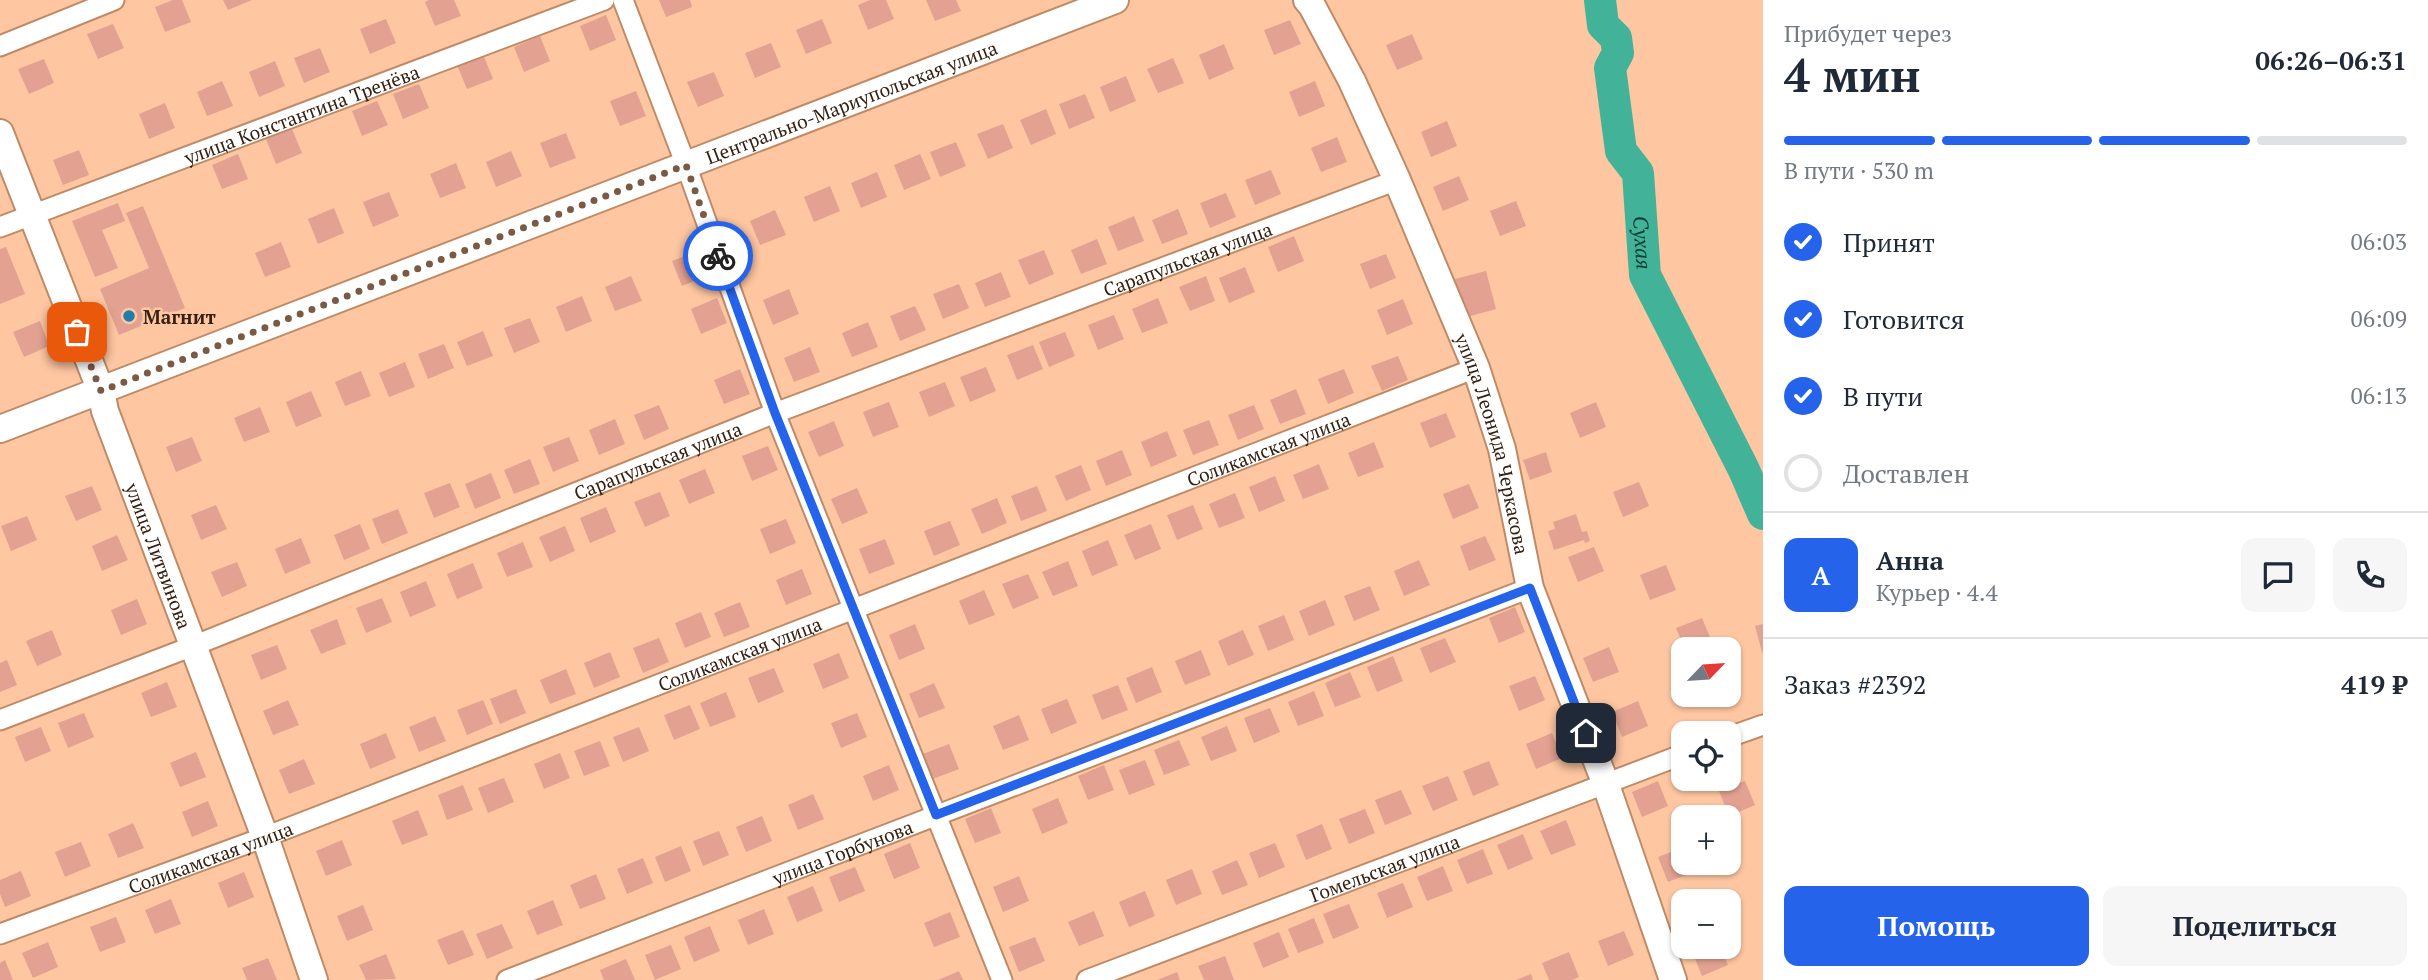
<!DOCTYPE html>
<html lang="ru">
<head>
<meta charset="utf-8">
<style>
	:root { --surface:#fff; --page:#f6f6f7; --text:#1f2937; --muted:#747a83; --line:#e0e1e3; --accent:#2563eb }
	body { margin:0; font-family:"PT Serif",serif; background:var(--page); color:var(--text); height:100vh; display:flex; flex-direction:column; font-size:26px; white-space:nowrap }
	* { box-sizing:border-box; margin:0 }
	p { font-size:23px; color:var(--muted) }
	.icon { flex:none; width:38px; height:38px; fill:none; stroke:currentColor; stroke-width:2; stroke-linecap:round; stroke-linejoin:round }
	.map { position:relative; flex:1; overflow:hidden }
	.side { display:flex; flex-direction:column; background:var(--surface); width:665px }
	.side>* { flex:none }
	.needle { width:46px; rotate:65deg }
	.fabs { position:absolute; left:1671px; top:637px; display:grid; gap:14px }
	.fabs a { display:grid; place-items:center; width:70px; height:70px; border-radius:14px; background:var(--surface); box-shadow:0 2px 5px #0004; font-size:35px }
	.pin { position:absolute; display:grid; place-items:center; width:60px; height:60px; color:#fff; margin:-30px; border-radius:14px; box-shadow:0 4px 10px #0006 }
	.courier { position:absolute; display:grid; place-items:center; width:70px; height:70px; margin:-35px; border:5px solid #2563eb; border-radius:50%; background:#fff; color:#222; box-shadow:0 2px 9px #0007 }
	.headline em { font-style:normal; font-weight:700 }
	.headline div { display:flex; flex-direction:column-reverse }
	.headline { display:flex; align-items:center; justify-content:space-between; height:119px; padding:0 21px }
	h1 { font-size:46px; font-weight:700; line-height:52px }
	.bar { display:grid; grid-template-columns:repeat(4,1fr); gap:10px 7px; align-content:center; height:84px; padding:0 21px }
	.bar i { height:9px; border-radius:5px; background:var(--line) }
	.bar .selected { background:var(--accent) }
	.bar p { grid-column:span 4 }
	.line { display:flex; align-items:center; gap:18px; padding:0 21px; border-top:2px solid var(--line) }
	.line div { flex:1 }
	.round { display:grid; place-items:center; flex:none; width:74px; height:74px; border-radius:14px; background:var(--page) }
	ol { padding:0 21px; list-style:none }
	li { display:flex; align-items:center; gap:21px; height:77px }
	li p { margin-inline-start:auto }
	li .icon { padding:7px; border-radius:50%; background:var(--accent); color:#fff; stroke-width:4 }
	li:last-child { color:var(--muted) }
	li i { width:38px; height:38px; border:4px solid var(--line); border-radius:50% }
	.button { display:flex; gap:14px; margin-top:auto; padding:14px 21px }
	.button a { flex:1; height:80px; border-radius:14px; background:var(--accent); color:#fff; font-size:28px; font-weight:700; line-height:80px; text-align:center }
	.button a+a { background:var(--page); color:var(--text) }
	main { display:flex; flex:1; min-height:0 }
	.map>svg:first-child { display:block }
	.lines { fill:none; stroke-linecap:round; stroke-linejoin:round }
	.river { stroke:#42b399; stroke-width:32 }
	.building { fill:#e3a291 }
	.street-casing { stroke:#bf8b67; stroke-width:23 }
	.secondary-casing { stroke:#bf8b67; stroke-width:30 }
	.street { stroke:#fff; stroke-width:19 }
	.secondary { stroke:#fff; stroke-width:26 }
	.done { stroke:#7b5a43; stroke-width:7; stroke-dasharray:0 12.6 }
	.route { stroke:#2563eb; stroke-width:9 }
	.poi-dot { fill:#207daa; stroke:#fec6a1; stroke-width:2.5 }
	.labels { text-anchor:middle; dominant-baseline:central; stroke-width:5; stroke-linejoin:round; paint-order:stroke }
	.street-label { font-size:19px; fill:#352011; stroke:#fec6a1 }
	.poi-label { font-size:19px; font-weight:bold; fill:#352011; stroke:#fec6a1; text-anchor:start }
	.water-label { font-size:21px; font-style:italic; fill:#0c3e34; stroke:#fec6a1 }
</style>
</head>
<body>
<main>
<div class="map">
<svg width="1763" height="980" viewBox="0 0 1763 980">
	<rect width="100%" height="100%" fill="#fec6a1"/>
	<g class="lines">
		<path class="river" id="s1" d="M1600 0 1603 25 1616 38 1618 53 1610 68 1621 151 1638 173 1645 275 1744 470 1763 514"/>
	</g>
	<path class="building" d="M173 0H182L191 22 165 32 155 7Z
		M223 0H252L228 10Z
		M429 0H454L461 16 435 26 425 2Z
		M659 0H690L692 7 666 17Z
		M870 0H886L894 19 868 30 858 5Z
		M926 0H956L961 11 935 21Z
		M606 15 616 40 590 51 580 26Z
		M386 19 396 43 370 54 360 29Z
		M822 19 832 43 806 54 796 30Z
		M1290 20 1301 44 1274 55 1264 30Z
		M113 24 124 48 98 59 87 34Z
		M1412 34 1423 59 1397 70 1386 45Z
		M540 36 550 61 524 72 514 47Z
		M771 43 781 67 755 78 745 53Z
		M1224 44 1234 69 1209 80 1199 55Z
		M320 48 330 72 304 83 294 58Z
		M483 54 493 79 467 89 457 65Z
		M1173 58 1184 83 1158 93 1147 69Z
		M44 59 54 83 29 94 18 69Z
		M275 61 285 86 259 97 249 72Z
		M714 72 724 96 698 107 687 82Z
		M1126 76 1136 101 1110 112 1100 87Z
		M222 81 233 106 207 116 197 92Z
		M1315 81 1325 106 1299 117 1289 92Z
		M419 84 429 108 403 119 393 94Z
		M636 91 646 116 620 126 610 101Z
		M1085 94 1095 118 1069 129 1059 104Z
		M377 101 388 125 362 136 352 111Z
		M165 103 175 128 149 139 139 114Z
		M1046 109 1056 134 1031 145 1020 120Z
		M1447 121 1457 146 1431 157 1421 132Z
		M1003 124 1013 148 988 159 977 134Z
		M292 129 302 153 276 164 266 139Z
		M566 133 576 158 550 168 540 143Z
		M1337 137 1347 162 1321 172 1311 148Z
		M956 142 966 166 940 177 930 152Z
		M79 150 89 175 63 185 53 160Z
		M511 151 522 176 496 187 486 162Z
		M238 154 248 179 222 189 212 165Z
		M920 154 931 179 904 190 894 165Z
		M456 163 466 188 440 198 430 174Z
		M1271 170 1281 194 1255 205 1245 180Z
		M877 172 887 197 861 208 851 183Z
		M1459 176 1469 200 1443 211 1433 187Z
		M830 186 840 211 814 222 804 197Z
		M389 192 399 216 373 227 363 202Z
		M1226 193 1236 217 1210 228 1200 203Z
		M1516 201 1526 226 1500 236 1490 211Z
		M118 203 125 221 102 230 118 268 95 277 72 221Z
		M143 206 185 308 119 335 100 289 149 268 126 213Z
		M334 208 344 233 318 244 308 219Z
		M1178 209 1188 234 1162 244 1152 220Z
		M775 210 786 235 760 245 750 221Z
		M1134 216 1144 241 1118 251 1108 227Z
		M1294 236 1304 261 1278 272 1268 247Z
		M1097 239 1107 264 1081 274 1071 250Z
		M281 242 291 267 265 277 255 253Z
		M6 247 25 294 0 304V249Z
		M1044 250 1054 274 1029 285 1018 260Z
		M698 251 708 275 682 286 672 261Z
		M1386 254 1396 278 1370 289 1360 264Z
		M1245 267 1255 292 1229 303 1219 278Z
		M1486 271 1496 309 1467 317 1455 279Z
		M1001 272 1011 297 985 307 975 283Z
		M631 276 642 301 615 311 605 287Z
		M1206 276 1215 301 1190 311 1179 287Z
		M959 284 969 308 943 319 933 294Z
		M789 289 799 314 773 325 763 300Z
		M582 296 592 321 566 332 556 307Z
		M717 298 727 323 701 334 691 309Z
		M1158 298 1168 323 1142 333 1132 309Z
		M1403 299 1413 324 1387 335 1377 310Z
		M915 306 926 330 900 341 890 316Z
		M1114 315 1124 339 1098 350 1088 325Z
		M530 318 540 342 514 353 504 328Z
		M40 321 49 346 24 357 13 332Z
		M868 322 878 347 852 357 842 333Z
		M483 331 493 356 467 366 457 342Z
		M1065 332 1075 356 1049 367 1039 342Z
		M444 344 454 368 428 379 418 354Z
		M1033 345 1043 369 1017 380 1007 355Z
		M810 347 820 372 794 382 784 358Z
		M1398 356 1408 380 1382 391 1371 366Z
		M405 362 415 387 389 397 379 373Z
		M986 367 996 391 970 402 960 377Z
		M740 369 750 394 724 404 714 380Z
		M1344 369 1354 393 1328 404 1318 379Z
		M361 371 371 396 345 406 335 382Z
		M945 382 955 406 929 417 919 392Z
		M1296 389 1306 414 1280 424 1270 400Z
		M311 391 322 416 296 427 286 402Z
		M889 402 899 427 873 437 863 412Z
		M1596 402 1606 427 1580 438 1570 413Z
		M659 405 669 429 644 440 634 415Z
		M1254 405 1264 429 1238 440 1228 415Z
		M260 407 270 432 244 442 234 418Z
		M1446 413 1456 437 1430 448 1420 423Z
		M615 419 625 444 599 455 589 430Z
		M1209 420 1219 445 1193 455 1183 430Z
		M834 421 844 446 819 457 808 432Z
		M1167 431 1177 456 1151 467 1141 442Z
		M192 437 202 461 176 472 166 447Z
		M569 437 579 461 553 472 543 447Z
		M1374 442 1384 467 1358 477 1348 453Z
		M768 446 778 470 752 481 742 456Z
		M1122 450 1132 475 1106 486 1096 461Z
		M1546 452 1552 472 1530 480 1523 460Z
		M530 459 540 484 514 494 504 470Z
		M1319 464 1329 489 1303 499 1293 475Z
		M1081 465 1091 490 1066 501 1055 476Z
		M705 469 715 493 689 504 679 480Z
		M491 473 501 498 475 509 465 484Z
		M1275 476 1285 501 1259 512 1249 487Z
		M1639 482 1649 506 1623 517 1613 492Z
		M450 483 460 507 434 518 424 493Z
		M1469 484 1479 508 1453 519 1443 494Z
		M92 486 102 510 76 521 65 496Z
		M1037 486 1047 511 1021 521 1011 496Z
		M857 488 868 513 842 524 831 499Z
		M660 492 670 516 645 527 634 502Z
		M1235 493 1245 518 1219 528 1209 504Z
		M997 498 1007 523 982 534 971 509Z
		M216 505 227 529 201 540 191 515Z
		M1193 505 1203 529 1177 540 1167 515Z
		M606 507 616 532 590 543 580 518Z
		M398 509 408 533 382 544 372 519Z
		M1576 514 1582 532 1587 531 1590 541 1585 543 1584 540 1554 550 1548 531 1555 529 1553 522Z
		M27 516 37 540 11 551 1 526Z
		M786 519 796 543 770 554 760 529Z
		M950 521 960 545 934 556 924 531Z
		M360 524 370 549 344 560 334 535Z
		M1151 524 1161 549 1135 560 1124 535Z
		M565 526 575 551 550 562 539 537Z
		M117 535 128 560 102 571 92 546Z
		M1485 536 1496 560 1469 571 1460 546Z
		M301 538 311 563 285 574 275 549Z
		M885 539 895 564 869 574 859 549Z
		M1108 540 1118 565 1092 576 1082 551Z
		M523 542 533 567 507 577 497 553Z
		M1594 547 1604 571 1578 582 1568 557Z
		M1419 560 1430 585 1404 596 1394 571Z
		M1068 561 1078 586 1053 596 1042 572Z
		M237 562 247 586 222 597 211 572Z
		M473 563 483 588 457 599 447 574Z
		M1666 565 1676 590 1650 600 1640 575Z
		M802 569 812 594 786 605 776 580Z
		M1028 574 1039 598 1013 609 1002 584Z
		M426 581 436 606 410 617 400 592Z
		M1370 586 1380 610 1354 621 1344 596Z
		M984 590 995 615 969 625 959 601Z
		M382 598 392 622 366 633 356 608Z
		M137 599 147 624 121 635 111 610Z
		M1325 600 1335 625 1309 636 1299 611Z
		M740 602 750 627 724 637 714 613Z
		M1515 607 1525 632 1499 643 1489 618Z
		M701 612 711 637 685 648 675 623Z
		M1284 615 1294 640 1268 651 1258 626Z
		M1702 618 1712 642 1695 649H1685L1676 628Z
		M337 619 346 644 321 654 310 630Z
		M915 624 925 649 899 660 889 635Z
		M1763 624V652H1762L1755 626Z
		M52 630 62 655 37 666 26 641Z
		M1243 630 1254 655 1228 666 1218 641Z
		M659 638 669 662 643 673 633 648Z
		M1445 638 1456 662 1430 673 1420 648Z
		M277 645 287 669 261 680 251 655Z
		M1609 647 1619 672 1593 682 1583 658Z
		M1201 650 1211 675 1185 685 1175 661Z
		M610 652 620 677 594 688 584 663Z
		M839 653 849 678 823 689 813 664Z
		M1393 656 1403 681 1377 692 1367 667Z
		M7 660 17 685 0 692V663Z
		M1152 667 1162 692 1136 703 1126 678Z
		M774 668 784 692 758 703 748 678Z
		M566 669 576 694 550 704 540 680Z
		M1350 672 1361 697 1335 707 1325 683Z
		M1535 676 1545 700 1519 711 1509 686Z
		M167 682 177 707 151 717 141 693Z
		M934 683 945 708 919 718 909 694Z
		M1118 685 1128 710 1102 720 1092 695Z
		M516 689 526 713 500 724 490 699Z
		M1314 691 1324 716 1298 726 1288 702Z
		M726 692 736 717 710 727 700 703Z
		M1067 699 1077 723 1051 734 1041 709Z
		M288 700 299 725 273 735 263 711Z
		M483 700 493 724 467 735 457 710Z
		M1638 701 1648 726 1622 737 1612 712Z
		M690 705 700 729 674 740 664 715Z
		M1270 708 1280 732 1254 743 1244 718Z
		M84 713 94 737 68 748 58 723Z
		M857 713 867 737 841 748 831 723Z
		M1019 715 1029 740 1003 750 993 726Z
		M435 716 446 741 419 752 409 727Z
		M1227 726 1237 751 1211 761 1201 737Z
		M41 727 51 751 25 762 15 737Z
		M639 727 649 751 623 762 613 737Z
		M386 733 396 758 370 769 360 744Z
		M1552 733 1562 758 1536 769 1526 744Z
		M1179 740 1190 765 1164 775 1154 750Z
		M600 741 610 766 584 776 574 751Z
		M949 744 959 769 933 779 923 754Z
		M196 752 206 777 180 787 170 763Z
		M560 753 570 778 544 789 534 764Z
		M304 759 315 784 289 794 279 770Z
		M1145 760 1155 785 1129 795 1119 770Z
		M1489 761 1499 785 1473 796 1463 771Z
		M889 765 899 790 873 801 863 776Z
		M1104 765 1114 790 1088 800 1078 776Z
		M1448 776 1458 800 1433 811 1422 786Z
		M504 778 514 802 488 813 478 788Z
		M1658 781 1668 806 1642 817 1632 792Z
		M1745 781 1755 805 1729 816 1719 791Z
		M463 785 473 810 447 820 438 795Z
		M1401 790 1412 814 1385 825 1375 800Z
		M813 794 824 819 798 830 788 805Z
		M1058 798 1068 823 1042 834 1032 809Z
		M208 801 218 826 192 837 182 812Z
		M991 808 1001 833 975 843 965 819Z
		M1365 809 1375 833 1349 844 1339 819Z
		M418 810 428 835 402 845 392 821Z
		M762 816 772 841 746 852 736 827Z
		M1566 820 1576 845 1551 855 1540 831Z
		M133 823 144 848 118 858 108 834Z
		M1322 824 1332 849 1306 860 1296 835Z
		M719 831 729 855 703 866 693 841Z
		M1523 834 1533 859 1508 870 1497 845Z
		M342 840 352 865 326 876 316 851Z
		M81 842 91 866 65 877 55 852Z
		M910 843 920 868 894 879 884 854Z
		M1275 843 1285 867 1259 878 1249 853Z
		M681 846 691 871 665 882 655 857Z
		M1684 847V863H1691L1694 872 1668 882 1658 857Z
		M1483 849 1493 874 1467 884 1457 860Z
		M643 858 653 883 627 894 617 869Z
		M1237 860 1248 885 1222 895 1212 871Z
		M1443 866 1453 891 1427 901 1417 877Z
		M855 867 865 891 839 902 829 877Z
		M1192 869 1202 894 1176 905 1166 880Z
		M21 871 31 896 5 907 0 894V880Z
		M244 872 254 897 228 908 218 883Z
		M596 874 606 899 580 909 570 885Z
		M1019 876 1029 901 1003 912 993 887Z
		M1403 883 1413 907 1387 918 1377 893Z
		M813 886 823 911 797 922 787 897Z
		M1702 890 1707 901H1684L1683 918 1676 901Z
		M1145 891 1155 916 1129 927 1119 902Z
		M171 899 181 924 155 934 145 910Z
		M553 900 563 925 537 935 527 911Z
		M1349 904 1359 928 1333 939 1323 914Z
		M363 905 373 930 347 941 337 916Z
		M764 909 774 934 748 945 738 920Z
		M1094 911 1104 936 1079 946 1068 922Z
		M950 912 960 937 934 947 924 923Z
		M116 917 126 942 100 952 90 927Z
		M1314 918 1324 943 1298 953 1288 929Z
		M502 924 513 948 487 959 476 934Z
		M710 926 720 951 694 962 684 937Z
		M463 930 474 955 448 965 437 940Z
		M1624 931 1634 955 1608 966 1598 941Z
		M1279 932 1289 957 1263 968 1253 943Z
		M1035 937 1045 961 1019 972 1009 947Z
		M48 942 58 967 33 978 22 953Z
		M671 945 681 969 655 980 645 955Z
		M1703 947H1720L1728 965 1702 976 1692 951Z
		M1569 952 1579 977 1572 980H1549L1542 963Z
		M386 954 396 979 366 980 359 965Z
		M1225 956 1234 980H1204L1198 966Z
		M268 958 277 980H247L242 968Z
		M626 959 635 980H604L600 970Z
		M5 960 13 980H0V963Z
		M959 971 963 980H938Z
		M1177 972 1180 980H1157Z
		M1531 974 1533 980H1516Z"/>
	<g class="lines">
		<g class="street-casing">
			<g id="street">
				<path d="M623 0 686 165 775 413 1002 980"/>
				<path d="M0 46 114 0"/>
				<path id="s2" d="M0 227 604 0"/>
				<path id="s3" d="M0 720 193 646 775 413 1397 180"/>
				<path d="M1729 737 1763 725"/>
				<path id="s4" d="M0 934 265 837 1476 368"/>
				<path id="s5" d="M507 980 1530 588"/>
				<path id="s6" d="M1087 980 1684 754"/>
			</g>
		</g>
		<g class="secondary-casing">
			<g id="secondary">
				<path id="s7" d="M1307 0 1312 6 1352 81 1397 180 1476 368 1502 449 1530 588 1605 782 1673 980"/>
				<path id="s8" d="M0 133 101 391 105 411 265 837 314 980"/>
				<path id="s9" d="M0 429 1115 0"/>
			</g>
		</g>
		<use href="#street" class="street"/>
		<use href="#secondary" class="secondary"/>
	</g>
	<g class="lines">
		<path class="done" d="M77 332 101 391 686 165 718 256"/>
		<path class="route" d="M718 256 775 413 936 815 1530 588 1586 733"/>
	</g>
	<circle class="poi-dot" cx="129" cy="316" r="7"/>
	<g class="labels">
		<g class="street-label">
			<text stroke="none"><textPath href="#s9" startOffset="912">Центрально-Мариупольская улица</textPath></text>
			<text stroke="none"><textPath href="#s2" startOffset="322">улица Константина Тренёва</textPath></text>
			<text stroke="none"><textPath href="#s3" startOffset="1274">Сарапульская улица</textPath></text>
			<text stroke="none"><textPath href="#s7" startOffset="483">улица Леонида Черкасова</textPath></text>
			<text stroke="none"><textPath href="#s4" startOffset="1358">Соликамская улица</textPath></text>
			<text stroke="none"><textPath href="#s3" startOffset="707">Сарапульская улица</textPath></text>
			<text stroke="none"><textPath href="#s8" startOffset="452">улица Литвинова</textPath></text>
			<text stroke="none"><textPath href="#s4" startOffset="791">Соликамская улица</textPath></text>
			<text stroke="none"><textPath href="#s5" startOffset="359">улица Горбунова</textPath></text>
			<text stroke="none"><textPath href="#s4" startOffset="224">Соликамская улица</textPath></text>
			<text stroke="none"><textPath href="#s6" startOffset="318">Гомельская улица</textPath></text>
		</g>
		<g class="poi-label">
			<text x="143" y="316">Магнит</text>
		</g>
		<g class="water-label">
			<text stroke="none"><textPath href="#s1" startOffset="257">Сухая</textPath></text>
		</g>
	</g>
</svg>
<div class="fabs">
<a><svg class="needle" viewBox="-14 -14 28 28"><path d="M0-13l5 13h-10z" fill="#e53935"/><path d="M0 13l5-13h-10z" fill="#747a83"/></svg></a>
<a><svg class="icon" aria-label="locate" viewBox="0 0 24 24"><circle cx="12" cy="12" r="6"/><path d="M12 2v4M12 18v4M2 12h4M18 12h4"/></svg></a>
<a>+</a>
<a>−</a>
</div>
<div class="pin" style="left:77px;top:332px;background:#ea580c"><svg class="icon" aria-label="bag" viewBox="0 0 24 24"><path d="M5 8h14l-1 12H6zM9 8a3 3 0 0 1 6 0"/></svg></div>
<div class="pin" style="left:1586px;top:733px;background:#1f2937"><svg class="icon" aria-label="home" viewBox="0 0 24 24"><path d="M3 11l9-7 9 7M6 9v11h12V9"/></svg></div>
<div class="courier" style="left:718px;top:256px"><svg class="icon" aria-label="bike" viewBox="0 0 24 24"><circle cx="6" cy="16" r="4"/><circle cx="18" cy="16" r="4"/><path d="M6 16l4-8h5l3 8M10 8l3 8H6M13 5h3"/></svg></div>
</div>
<section class="side">
<div class="headline"><div><h1>4 мин</h1><p>Прибудет через</p></div><em>06:26–06:31</em></div>
<div class="bar"><i class="selected"></i><i class="selected"></i><i class="selected"></i><i></i><p>В пути · 530 m</p></div>
<ol>
<li><svg class="icon" aria-label="check" viewBox="0 0 24 24"><path d="M5 12l5 5 9-10"/></svg>Принят<p>06:03</p></li>
<li><svg class="icon" aria-label="check" viewBox="0 0 24 24"><path d="M5 12l5 5 9-10"/></svg>Готовится<p>06:09</p></li>
<li><svg class="icon" aria-label="check" viewBox="0 0 24 24"><path d="M5 12l5 5 9-10"/></svg>В пути<p>06:13</p></li>
<li><i></i>Доставлен</li>
</ol>
<div class="line" style="height:126px"><b class="round" style="background:var(--accent);color:#fff">А</b><div><b>Анна</b><p>Курьер · 4.4</p></div><a class="round"><svg class="icon" aria-label="chat" viewBox="0 0 24 24"><path d="M4 5h16v11H9l-5 4z"/></svg></a><a class="round"><svg class="icon" aria-label="phone" viewBox="0 0 24 24"><path d="M5 4h4l2 5-3 2q2 4 5 5l2-3 5 2v4C11 20 4 13 5 4z"/></svg></a></div>
<div class="line" style="height:91px"><div>Заказ #2392</div><b>419 ₽</b></div>
<div class="button"><a>Помощь</a><a>Поделиться</a></div>
</section>
</main>
</body>
</html>
